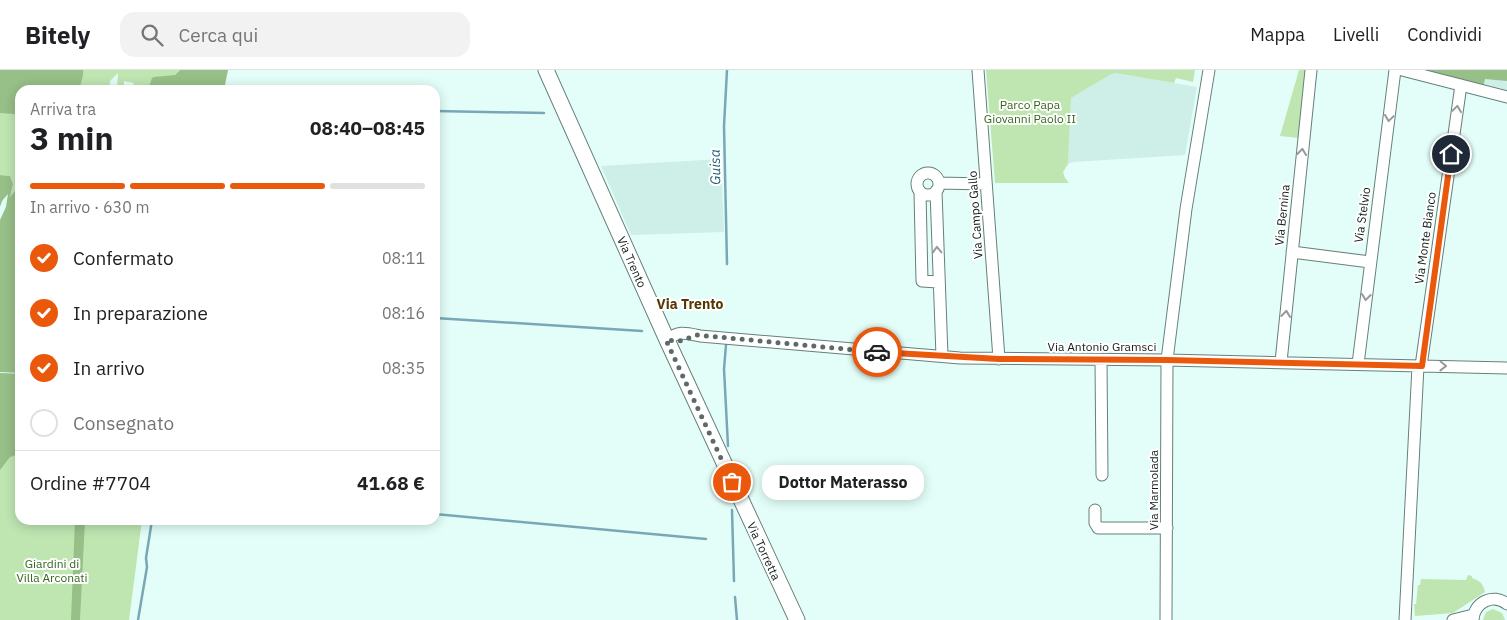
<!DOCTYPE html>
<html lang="it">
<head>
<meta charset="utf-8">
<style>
	:root { --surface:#fff; --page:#f2f2f2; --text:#202124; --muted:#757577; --line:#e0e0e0; --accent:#ea580c }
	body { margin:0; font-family:"IBM Plex Sans",sans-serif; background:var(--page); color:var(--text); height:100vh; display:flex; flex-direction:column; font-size:19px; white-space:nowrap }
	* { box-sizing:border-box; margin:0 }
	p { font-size:16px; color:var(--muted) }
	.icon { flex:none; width:28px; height:28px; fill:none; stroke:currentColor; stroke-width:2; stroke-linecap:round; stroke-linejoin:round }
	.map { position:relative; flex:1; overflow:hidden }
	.sheet { position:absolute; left:15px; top:15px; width:425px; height:440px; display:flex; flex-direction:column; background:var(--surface); border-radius:15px; box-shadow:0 2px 12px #0003 }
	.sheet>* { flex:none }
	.pin { position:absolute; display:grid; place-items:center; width:42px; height:42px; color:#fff; margin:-21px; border:2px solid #fff; border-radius:50%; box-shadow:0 1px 5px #0007 }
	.courier { position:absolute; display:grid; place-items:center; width:50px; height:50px; margin:-25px; border:4px solid #ea580c; border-radius:50%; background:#fff; color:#222; box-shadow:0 1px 6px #0007 }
	.bubble { position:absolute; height:35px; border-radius:15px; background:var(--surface); box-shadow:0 2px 12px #0003; font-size:16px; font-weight:800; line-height:35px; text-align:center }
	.overview em { font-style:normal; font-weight:800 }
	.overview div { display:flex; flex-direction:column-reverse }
	.overview { display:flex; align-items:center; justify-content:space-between; height:85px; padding:0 15px }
	h1 { font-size:32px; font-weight:800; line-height:38px }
	.bar { display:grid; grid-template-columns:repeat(4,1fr); gap:8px 5px; align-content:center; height:60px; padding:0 15px }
	.bar i { height:6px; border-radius:4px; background:var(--line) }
	.bar .active { background:var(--accent) }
	.bar p { grid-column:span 4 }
	.line { display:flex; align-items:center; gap:12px; padding:0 15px; border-top:1px solid var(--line) }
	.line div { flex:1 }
	ol { padding:0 15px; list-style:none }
	li { display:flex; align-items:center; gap:15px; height:55px }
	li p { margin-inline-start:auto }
	li .icon { padding:5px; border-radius:50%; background:var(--accent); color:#fff; stroke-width:4 }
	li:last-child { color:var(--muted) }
	li i { width:28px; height:28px; border:2px solid var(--line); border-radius:50% }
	header { display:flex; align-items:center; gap:30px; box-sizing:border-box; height:70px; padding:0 25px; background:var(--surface); border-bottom:1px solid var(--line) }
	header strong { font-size:24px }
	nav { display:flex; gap:28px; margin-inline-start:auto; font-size:18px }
	.search { width:350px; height:45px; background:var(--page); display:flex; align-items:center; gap:12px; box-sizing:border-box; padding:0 18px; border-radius:15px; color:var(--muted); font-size:19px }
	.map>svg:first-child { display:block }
	.built { fill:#cdefe8 }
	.green { fill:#bfe5b1 }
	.forest { fill:#97bf88 }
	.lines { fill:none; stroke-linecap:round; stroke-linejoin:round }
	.stream { stroke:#7aa7b8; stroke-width:2.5 }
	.minor-casing { stroke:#677f7a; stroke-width:13 }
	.major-casing { stroke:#677f7a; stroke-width:17 }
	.minor { stroke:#fff; stroke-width:11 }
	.major { stroke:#fff; stroke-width:15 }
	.oneway { stroke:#959998 }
	.done { stroke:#5c6b68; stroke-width:5; stroke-dasharray:0 9 }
	.route { stroke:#ea580c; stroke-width:6 }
	.labels { text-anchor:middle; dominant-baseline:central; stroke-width:4; stroke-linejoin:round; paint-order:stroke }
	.park-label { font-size:12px; fill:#34661d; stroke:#fff }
	.street-label { font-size:12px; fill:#131c1a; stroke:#fff }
	.water-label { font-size:14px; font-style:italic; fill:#235f76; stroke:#fff }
	.neighbourhood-label { font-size:14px; font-weight:bold; fill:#573500; stroke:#fff }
</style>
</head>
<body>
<header>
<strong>Bitely</strong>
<div class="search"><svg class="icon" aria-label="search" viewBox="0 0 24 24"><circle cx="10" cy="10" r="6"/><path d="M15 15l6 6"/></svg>Cerca qui</div>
<nav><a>Mappa</a><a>Livelli</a><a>Condividi</a></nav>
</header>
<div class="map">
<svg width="1507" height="550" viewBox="0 0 1507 550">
	<rect width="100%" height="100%" fill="#e3fef8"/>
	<path class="built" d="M1416 0H1507V24Z
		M1117 3 1197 17 1185 85 1073 92 1068 94 1071 28 1110 5Z
		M721 89 724 162 631 165 601 96Z"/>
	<path class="green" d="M83 0H180L175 5 151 11 148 20H130L134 13 124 11V20H117L118 3 110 11 109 20H80Z
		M986 0H1195L1193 12 1176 8 1174 13 1116 3 1110 5 1071 28 1068 94 1063 102 1065 108 1069 113H995Z
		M1299 0H1306L1299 68 1280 66Z
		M1 42 14 44 20 48V115L10 128 13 114 10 106 0 105V43Z
		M0 303 20 304V450H142L129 550H0Z
		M1468 505 1472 506V508C1480 511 1483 513 1485 522L1453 543 1415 546 1414 534H1416L1418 515H1420L1421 509 1466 510Z
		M1493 539 1502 543 1505 550H1483L1486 542Z"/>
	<path class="forest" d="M0 0H83C84 7 80 13 80 20H20V48L14 44 0 43Z
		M180 0H228L224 20H148L152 8 154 7 175 5Z
		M1416 0H1507V11L1485 9 1483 18Z
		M0 105 10 106 13 114 10 127 20 115V303L0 302V150L6 137 8 124 2 131 0 137Z
		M0 303 20 304V384L10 387 0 400Z
		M75 450H85L80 550H71Z"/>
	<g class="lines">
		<path class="stream" d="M727 0 724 56 727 194
			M435 41 544 43
			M435 248 642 261
			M726 275 724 299 728 376
			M732 440 734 511
			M435 444 706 469
			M735 527 737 550
			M138 550 147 497 146 488 152 450"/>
		<g class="minor-casing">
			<path id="minor" d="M978 0 999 289
				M1402 0 1507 27
				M917 114a11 11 0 1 1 22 0a11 11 0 1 1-22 0Z
				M939 113 986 114
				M936 121 942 286
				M920 122 922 211 938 212
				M1292 182 1370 192
				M667 270C678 260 687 263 700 266L960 288 1167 290 1507 298
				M1101 290 1102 405
				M1281 292 1311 0
				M1358 294 1395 0
				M1421 296 1461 15
				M1095 440V453L1098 458H1167
				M1166 550 1167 290 1186 139 1209 0
				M1405 550 1418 296
				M1453 550 1473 545
				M1473 550C1474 532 1493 523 1507 534"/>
		</g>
		<g class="major-casing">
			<path id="major" d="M546 0 667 270 797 550"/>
		</g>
		<use href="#minor" class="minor"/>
		<use href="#major" class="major"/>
	</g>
	<defs><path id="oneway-chevron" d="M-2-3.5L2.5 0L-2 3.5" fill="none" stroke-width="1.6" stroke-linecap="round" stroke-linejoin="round" transform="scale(1.25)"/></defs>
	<g class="oneway">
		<use href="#oneway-chevron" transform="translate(1457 39) rotate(-82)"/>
		<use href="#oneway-chevron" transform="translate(1389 48) rotate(98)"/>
		<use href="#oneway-chevron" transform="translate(1302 82) rotate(-84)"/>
		<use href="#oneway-chevron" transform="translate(937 180) rotate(-92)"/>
		<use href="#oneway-chevron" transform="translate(1366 227) rotate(97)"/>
		<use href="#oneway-chevron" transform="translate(1286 244) rotate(-84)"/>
		<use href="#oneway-chevron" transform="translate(1443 296) rotate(1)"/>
	</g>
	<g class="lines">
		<path class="done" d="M732 412 666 270 680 271 697 265 877 282"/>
		<path class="route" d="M877 282 999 289 1167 290 1422 296 1451 84"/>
	</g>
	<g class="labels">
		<g class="park-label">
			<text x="1030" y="34">Parco Papa<tspan x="1030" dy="14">Giovanni Paolo II</tspan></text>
			<text x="52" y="493">Giardini di<tspan x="52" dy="14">Villa Arconati</tspan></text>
		</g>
		<g class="street-label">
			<text transform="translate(975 145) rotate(-94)">Via Campo Gallo</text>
			<text transform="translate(1282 145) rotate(-84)">Via Bernina</text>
			<text transform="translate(1362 145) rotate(-82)">Via Stelvio</text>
			<text transform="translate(1425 168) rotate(-82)">Via Monte Bianco</text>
			<text transform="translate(632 192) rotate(66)">Via Trento</text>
			<text x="1102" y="276">Via Antonio Gramsci</text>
			<text transform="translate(1153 420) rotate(-90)">Via Marmolada</text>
			<text transform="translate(764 481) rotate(65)">Via Torretta</text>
		</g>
		<g class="water-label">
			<text transform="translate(715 97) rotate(-91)">Guisa</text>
		</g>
		<g class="neighbourhood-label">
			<text x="690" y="234">Via Trento</text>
		</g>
	</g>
</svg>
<div class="pin" style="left:732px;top:412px;background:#ea580c"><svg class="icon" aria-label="bag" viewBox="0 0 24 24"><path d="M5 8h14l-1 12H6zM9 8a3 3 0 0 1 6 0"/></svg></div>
<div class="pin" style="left:1451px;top:84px;background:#1f2937"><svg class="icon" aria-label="home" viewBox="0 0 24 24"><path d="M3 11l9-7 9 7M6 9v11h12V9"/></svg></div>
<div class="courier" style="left:877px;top:282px"><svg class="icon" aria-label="car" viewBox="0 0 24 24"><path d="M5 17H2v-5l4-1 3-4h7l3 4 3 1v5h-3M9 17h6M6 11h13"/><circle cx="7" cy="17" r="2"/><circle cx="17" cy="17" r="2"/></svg></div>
<div class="bubble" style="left:762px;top:395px;width:162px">Dottor Materasso</div>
<section class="sheet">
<div class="overview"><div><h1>3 min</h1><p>Arriva tra</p></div><em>08:40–08:45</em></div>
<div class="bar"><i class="active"></i><i class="active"></i><i class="active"></i><i></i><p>In arrivo · 630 m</p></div>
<ol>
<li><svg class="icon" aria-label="check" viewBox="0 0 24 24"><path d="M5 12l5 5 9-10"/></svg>Confermato<p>08:11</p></li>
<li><svg class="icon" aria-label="check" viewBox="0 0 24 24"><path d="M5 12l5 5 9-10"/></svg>In preparazione<p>08:16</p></li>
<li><svg class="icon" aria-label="check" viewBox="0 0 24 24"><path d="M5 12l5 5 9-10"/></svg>In arrivo<p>08:35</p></li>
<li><i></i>Consegnato</li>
</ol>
<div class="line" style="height:65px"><div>Ordine #7704</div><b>41.68 €</b></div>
</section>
</div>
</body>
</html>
